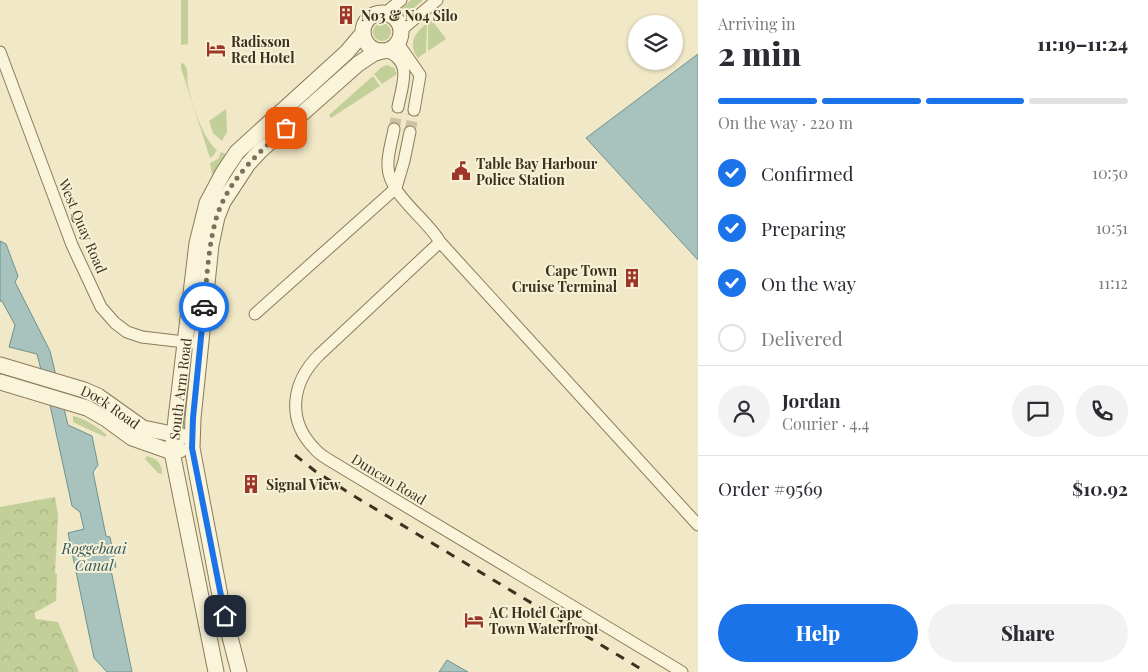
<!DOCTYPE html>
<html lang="en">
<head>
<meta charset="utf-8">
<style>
	:root { --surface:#fff; --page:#f2f2f3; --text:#2b2b33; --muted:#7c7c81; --line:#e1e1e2; --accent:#1a73e8 }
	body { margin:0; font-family:"Playfair Display",serif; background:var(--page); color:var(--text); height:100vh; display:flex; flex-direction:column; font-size:19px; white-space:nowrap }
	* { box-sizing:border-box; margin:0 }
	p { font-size:16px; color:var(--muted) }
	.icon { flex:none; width:28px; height:28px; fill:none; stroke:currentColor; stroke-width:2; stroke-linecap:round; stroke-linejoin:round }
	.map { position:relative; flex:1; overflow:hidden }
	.sheet { display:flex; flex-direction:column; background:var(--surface); width:450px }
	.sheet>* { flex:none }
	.tools { position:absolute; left:628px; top:15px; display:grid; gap:10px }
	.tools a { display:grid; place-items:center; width:55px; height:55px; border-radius:50%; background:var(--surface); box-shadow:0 1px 4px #0004; font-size:25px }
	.pin { position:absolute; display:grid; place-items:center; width:42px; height:42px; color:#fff; margin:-21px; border-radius:10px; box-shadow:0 2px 8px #0006 }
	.courier { position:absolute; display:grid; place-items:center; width:50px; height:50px; margin:-25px; border:4px solid #1a73e8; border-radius:50%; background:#fff; color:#222; box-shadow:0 1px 6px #0007 }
	.summary em { font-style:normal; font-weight:800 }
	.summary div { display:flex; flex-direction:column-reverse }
	.summary { display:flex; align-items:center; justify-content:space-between; height:85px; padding:0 20px }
	h1 { font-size:32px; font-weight:800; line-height:38px }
	.bar { display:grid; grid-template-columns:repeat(4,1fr); gap:8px 5px; align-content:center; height:60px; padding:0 20px }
	.bar i { height:6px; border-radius:4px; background:var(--line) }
	.bar .active { background:var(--accent) }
	.bar p { grid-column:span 4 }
	.line { display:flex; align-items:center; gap:12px; padding:0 20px; border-top:1px solid var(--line) }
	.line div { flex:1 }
	.round { display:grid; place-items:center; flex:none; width:52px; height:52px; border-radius:26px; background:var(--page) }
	ol { padding:0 20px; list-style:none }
	li { display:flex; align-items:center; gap:15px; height:55px }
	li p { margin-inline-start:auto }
	li .icon { padding:5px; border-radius:50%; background:var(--accent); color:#fff; stroke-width:4 }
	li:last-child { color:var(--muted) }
	li i { width:28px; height:28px; border:2px solid var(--line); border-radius:50% }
	.primary-button { display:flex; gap:10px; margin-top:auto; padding:10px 20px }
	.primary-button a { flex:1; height:58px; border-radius:30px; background:var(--accent); color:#fff; font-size:20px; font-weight:800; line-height:58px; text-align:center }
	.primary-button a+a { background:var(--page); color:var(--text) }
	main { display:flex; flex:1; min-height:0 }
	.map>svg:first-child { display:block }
	.grass { fill:#c2cf99 }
	.park { fill:url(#park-crowns) }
	.water { fill:#a8c3be; stroke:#6e928e }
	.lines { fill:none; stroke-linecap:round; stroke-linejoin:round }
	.minor-tunnel { stroke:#ccc3a5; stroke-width:11; stroke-dasharray:11 5.5; stroke-linecap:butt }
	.minor-casing { stroke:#8c7b5b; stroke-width:13 }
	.tertiary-casing { stroke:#8c7b5b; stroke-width:17 }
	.minor { stroke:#faf4da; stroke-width:11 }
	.tertiary { stroke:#faf4da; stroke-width:15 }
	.rail { stroke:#3c301f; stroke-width:3; stroke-dasharray:9 9; stroke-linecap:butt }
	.done { stroke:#7b7059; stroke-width:5; stroke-dasharray:0 9 }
	.route { stroke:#1a73e8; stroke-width:6 }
	.labels { text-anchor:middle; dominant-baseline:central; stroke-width:4; stroke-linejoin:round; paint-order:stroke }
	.poi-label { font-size:14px; font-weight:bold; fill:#3c301f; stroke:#f7f1d6; text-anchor:start }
	.street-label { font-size:14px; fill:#3c301f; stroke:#f7f1d6 }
	.water-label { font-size:15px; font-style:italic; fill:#2e595c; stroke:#f7f1d6 }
</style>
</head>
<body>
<main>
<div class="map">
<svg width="698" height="672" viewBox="0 0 698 672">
	<defs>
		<pattern id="park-crowns" width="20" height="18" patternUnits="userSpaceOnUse" patternTransform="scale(1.25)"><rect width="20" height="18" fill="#c2cf99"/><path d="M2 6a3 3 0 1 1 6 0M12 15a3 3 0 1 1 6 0" fill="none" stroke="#a8b283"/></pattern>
	</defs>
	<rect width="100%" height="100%" fill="#f0e8c6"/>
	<path class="grass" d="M181 0H188V44L181 45Z
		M411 0H423L407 14 402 8Z
		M431 19 446 39 428 51V21Z
		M427 23 426 52 418 58C407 44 415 33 427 23Z
		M373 32a9 9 0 1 1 18 0a9 9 0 1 1-18 0Z
		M181 63 184 64C190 71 186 78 188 86 192 104 203 139 217 150L213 156 210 158 181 68Z
		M387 65 394 68 397 74 382 84 374 74 382 67Z
		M373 76 380 86 331 118 329 115Z
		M226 109 227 132 222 141 213 133 209 121Z
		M221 152 225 154V157L212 175 210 163 218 159Z
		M73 416C86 419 97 427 107 435L105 437 73 422Z
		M147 456C157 459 162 463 162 474L158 473 145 459Z"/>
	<path class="park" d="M55 497 58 515 55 573 57 574 56 601 34 613 36 619 58 622 79 672H0V507Z"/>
	<path class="water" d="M698 54V260L586 138Z
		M0 241 6 244 18 276 15 282 50 351 68 425 92 436 98 465 93 472 106 536 110 537 116 567 111 570 132 672H107L94 658 68 533 84 529 80 512 72 506 50 405 37 354 9 347 15 325 2 301H0Z
		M447 660 468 672H439Z"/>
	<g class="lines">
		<path class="minor-tunnel" d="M394 129 398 107
			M410 132 414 110"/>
		<g class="minor-casing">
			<path id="minor" d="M384 14 401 0
				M400 31 437 0
				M397 42 420 75 414 110
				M385 51C414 60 402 85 398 107
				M0 52 72 245 101 307 115 323 127 332 142 337 193 343
				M394 129C392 141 387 155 388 167 389 195 427 219 440 242L698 525
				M396 188 404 161 410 132
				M440 242 319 355C292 382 286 419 314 448 318 453 324 457 329 460L682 672
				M255 314 396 188"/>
		</g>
		<g class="tertiary-casing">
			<g id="tertiary">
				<circle cx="382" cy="32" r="19"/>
				<path id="s1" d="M0 365 84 390 98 396 143 428 182 436"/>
				<path d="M0 382 87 408 106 419 132 438 172 452 180 450"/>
				<path id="s2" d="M216 672 172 452 197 243 207 203 223 173 237 152 347 52 363 33"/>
				<path d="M239 672 222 606 192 448 193 418 211 245 217 217 223 202 248 164 260 151 358 64 373 54 382 51"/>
			</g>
		</g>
		<use href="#minor" class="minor"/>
		<use href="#tertiary" class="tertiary"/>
		<path class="rail" d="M295 455 315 471 354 496 646 672"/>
	</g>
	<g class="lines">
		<path class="done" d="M204 307C207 278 208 248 216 219 227 181 258 153 286 128"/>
		<path class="route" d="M204 307 193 418 192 448 225 616"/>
	</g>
	<defs>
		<g id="building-bare" transform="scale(1.5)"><path d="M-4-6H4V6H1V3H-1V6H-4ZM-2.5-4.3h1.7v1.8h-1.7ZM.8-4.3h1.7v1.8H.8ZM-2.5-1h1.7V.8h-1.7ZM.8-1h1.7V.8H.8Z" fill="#9d3629" stroke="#f7f1d6" stroke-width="2.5" paint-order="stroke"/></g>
		<g id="hotel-bare" transform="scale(1.5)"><path d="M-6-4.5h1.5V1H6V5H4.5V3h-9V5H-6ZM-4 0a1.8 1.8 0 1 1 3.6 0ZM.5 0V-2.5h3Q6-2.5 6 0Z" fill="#9d3629" stroke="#f7f1d6" stroke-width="2.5" paint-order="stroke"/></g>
		<g id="civic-bare" transform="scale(1.5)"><path d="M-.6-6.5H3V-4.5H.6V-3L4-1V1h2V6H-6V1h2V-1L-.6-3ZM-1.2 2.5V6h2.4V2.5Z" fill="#9d3629" stroke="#f7f1d6" stroke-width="2.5" paint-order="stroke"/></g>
	</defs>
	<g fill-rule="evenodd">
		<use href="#building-bare" x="346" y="15"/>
		<use href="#hotel-bare" x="216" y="49"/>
		<use href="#civic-bare" x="461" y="171"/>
		<use href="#building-bare" x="632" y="278"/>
		<use href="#building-bare" x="251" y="484"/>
		<use href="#hotel-bare" x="474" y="620"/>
	</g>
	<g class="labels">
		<g class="poi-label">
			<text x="361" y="15">No3 &amp; No4 Silo</text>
			<text x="231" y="41">Radisson<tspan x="231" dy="16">Red Hotel</tspan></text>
			<text x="476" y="163">Table Bay Harbour<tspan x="476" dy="16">Police Station</tspan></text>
			<text x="617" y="270" text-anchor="end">Cape Town<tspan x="617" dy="16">Cruise Terminal</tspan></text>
			<text x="266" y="484">Signal View</text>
			<text x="489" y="612">AC Hotel Cape<tspan x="489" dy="16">Town Waterfront</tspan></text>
		</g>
		<g class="street-label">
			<text transform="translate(83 226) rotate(67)">West Quay Road</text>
			<text stroke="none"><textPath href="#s2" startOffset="288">South Arm Road</textPath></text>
			<text stroke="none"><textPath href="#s1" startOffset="119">Dock Road</textPath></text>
			<text transform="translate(389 479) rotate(31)">Duncan Road</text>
		</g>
		<g class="water-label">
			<text x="94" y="548">Roggebaai<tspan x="94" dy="17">Canal</tspan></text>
		</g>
	</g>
</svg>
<div class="tools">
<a><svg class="icon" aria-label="layers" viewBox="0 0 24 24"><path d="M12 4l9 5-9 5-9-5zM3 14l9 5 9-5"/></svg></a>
</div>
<div class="pin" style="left:286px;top:128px;background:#ea580c"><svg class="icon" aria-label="bag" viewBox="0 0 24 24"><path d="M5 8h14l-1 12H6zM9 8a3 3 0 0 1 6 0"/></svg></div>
<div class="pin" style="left:225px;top:616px;background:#1f2937"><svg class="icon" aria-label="home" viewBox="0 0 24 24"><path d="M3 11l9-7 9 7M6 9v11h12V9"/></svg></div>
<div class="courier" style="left:204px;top:307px"><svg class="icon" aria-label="car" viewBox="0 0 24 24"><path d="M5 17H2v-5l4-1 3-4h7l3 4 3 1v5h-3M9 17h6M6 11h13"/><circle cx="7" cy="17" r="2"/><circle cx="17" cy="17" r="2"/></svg></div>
</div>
<section class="sheet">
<div class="summary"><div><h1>2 min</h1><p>Arriving in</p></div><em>11:19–11:24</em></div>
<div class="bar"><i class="active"></i><i class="active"></i><i class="active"></i><i></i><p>On the way · 220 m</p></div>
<ol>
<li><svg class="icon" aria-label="check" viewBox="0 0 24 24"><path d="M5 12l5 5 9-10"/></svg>Confirmed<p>10:50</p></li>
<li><svg class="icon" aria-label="check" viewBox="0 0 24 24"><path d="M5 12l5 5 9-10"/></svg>Preparing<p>10:51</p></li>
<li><svg class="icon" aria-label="check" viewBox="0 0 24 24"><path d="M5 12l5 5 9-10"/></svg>On the way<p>11:12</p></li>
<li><i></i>Delivered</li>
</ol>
<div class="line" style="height:90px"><a class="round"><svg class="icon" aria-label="person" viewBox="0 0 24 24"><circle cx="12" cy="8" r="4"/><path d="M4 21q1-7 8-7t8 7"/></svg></a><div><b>Jordan</b><p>Courier · 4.4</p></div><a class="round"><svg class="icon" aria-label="chat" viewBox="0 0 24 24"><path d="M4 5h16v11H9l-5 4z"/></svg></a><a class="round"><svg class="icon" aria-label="phone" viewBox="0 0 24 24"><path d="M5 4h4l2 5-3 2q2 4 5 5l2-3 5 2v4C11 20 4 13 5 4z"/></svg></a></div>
<div class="line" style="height:65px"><div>Order #9569</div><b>$10.92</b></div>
<div class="primary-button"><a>Help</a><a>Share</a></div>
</section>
</main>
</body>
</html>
